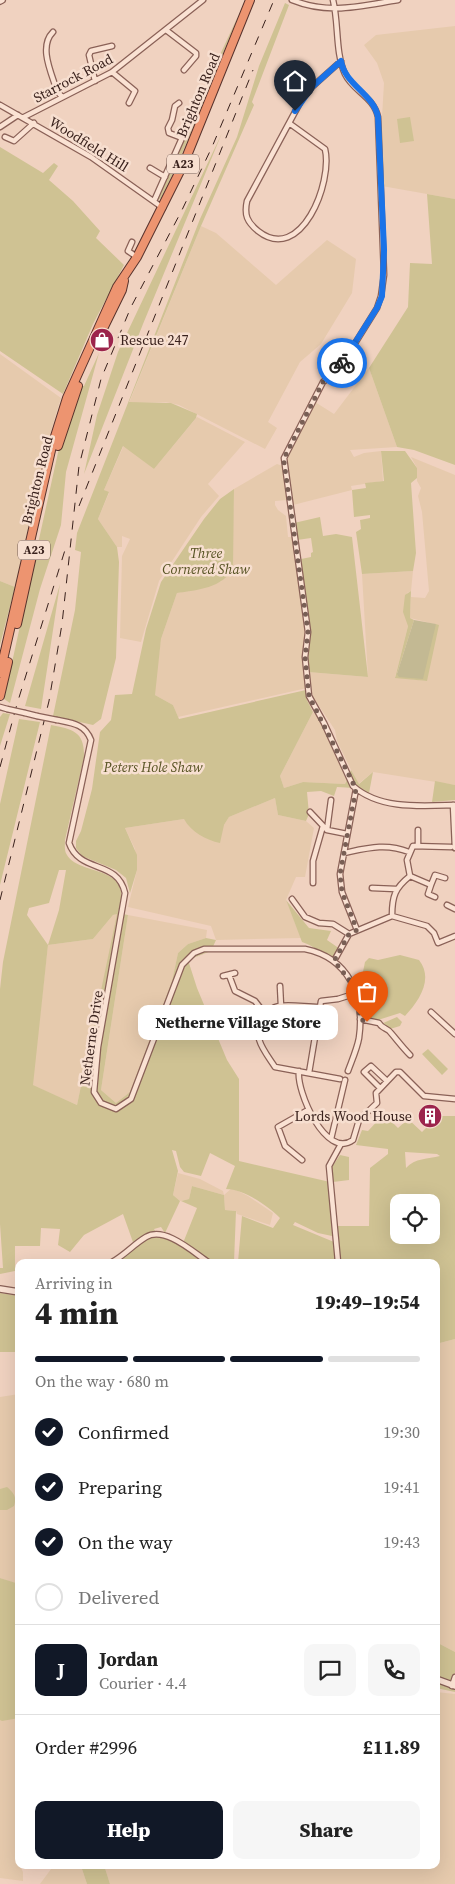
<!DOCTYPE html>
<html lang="en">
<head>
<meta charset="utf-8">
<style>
	:root { --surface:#fff; --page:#f6f6f6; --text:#222; --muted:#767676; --line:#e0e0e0; --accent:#111827 }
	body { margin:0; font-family:"Source Serif 4",serif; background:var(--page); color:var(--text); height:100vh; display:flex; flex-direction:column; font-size:19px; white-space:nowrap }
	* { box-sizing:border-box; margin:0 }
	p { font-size:16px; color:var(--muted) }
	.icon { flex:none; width:28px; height:28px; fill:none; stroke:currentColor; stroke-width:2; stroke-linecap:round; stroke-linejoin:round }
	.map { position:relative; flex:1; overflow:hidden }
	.sheet { position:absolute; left:15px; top:1259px; width:425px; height:610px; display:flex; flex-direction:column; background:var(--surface); border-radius:10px; box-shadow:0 5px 20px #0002 }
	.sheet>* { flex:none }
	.controls { position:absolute; left:390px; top:1194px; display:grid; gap:10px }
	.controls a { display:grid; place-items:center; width:50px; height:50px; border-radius:10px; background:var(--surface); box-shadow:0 5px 20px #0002; font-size:25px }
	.pin { position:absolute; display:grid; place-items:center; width:42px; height:42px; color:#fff; margin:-51px -21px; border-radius:50% 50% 50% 0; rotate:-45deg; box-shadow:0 0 5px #0007 }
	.pin .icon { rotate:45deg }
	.courier { position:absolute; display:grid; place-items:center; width:50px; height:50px; margin:-25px; border:4px solid #1a73e8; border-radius:50%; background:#fff; color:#222; box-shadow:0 1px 6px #0007 }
	.bubble { position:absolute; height:35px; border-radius:10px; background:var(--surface); box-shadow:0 5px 20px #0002; font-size:16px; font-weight:800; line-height:35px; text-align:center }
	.overview em { font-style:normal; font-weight:800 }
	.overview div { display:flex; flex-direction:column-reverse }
	.overview { display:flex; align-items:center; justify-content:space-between; height:85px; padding:0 20px }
	h1 { font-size:32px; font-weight:800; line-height:38px }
	.bar { display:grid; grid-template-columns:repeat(4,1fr); gap:8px 5px; align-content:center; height:60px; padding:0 20px }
	.bar i { height:6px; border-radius:4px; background:var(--line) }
	.bar .on { background:var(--accent) }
	.bar p { grid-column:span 4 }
	.line { display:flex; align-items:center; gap:12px; padding:0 20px; border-top:1px solid var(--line) }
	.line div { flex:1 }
	.round { display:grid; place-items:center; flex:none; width:52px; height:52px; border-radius:10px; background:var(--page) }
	ol { padding:0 20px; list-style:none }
	li { display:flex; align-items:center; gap:15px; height:55px }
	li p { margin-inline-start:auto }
	li .icon { padding:5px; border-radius:50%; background:var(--accent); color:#fff; stroke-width:4 }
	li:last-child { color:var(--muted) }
	li i { width:28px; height:28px; border:2px solid var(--line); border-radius:50% }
	.cta { display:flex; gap:10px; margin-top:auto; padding:10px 20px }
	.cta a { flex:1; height:58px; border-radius:10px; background:var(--accent); color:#fff; font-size:20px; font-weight:800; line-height:58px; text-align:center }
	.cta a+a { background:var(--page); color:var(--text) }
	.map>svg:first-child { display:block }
	.farmland { fill:#e6caad; fill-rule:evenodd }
	.green { fill:#cfc293; fill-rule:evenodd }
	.cemetery { fill:#c3b993 }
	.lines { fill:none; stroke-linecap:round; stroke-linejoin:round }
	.minor-casing { stroke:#8a6157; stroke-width:7 }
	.tertiary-casing { stroke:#8a6157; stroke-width:8 }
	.trunk-casing { stroke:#57322c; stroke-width:10 }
	.minor { stroke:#fae2d3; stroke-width:4.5 }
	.tertiary { stroke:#fae2d3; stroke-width:5.5 }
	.trunk { stroke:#ed9470; stroke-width:8 }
	.rail { stroke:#39211c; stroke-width:1; stroke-dasharray:9 9; stroke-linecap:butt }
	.minor-bridge-casing { stroke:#8a6157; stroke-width:7; stroke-linecap:butt }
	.minor-bridge { stroke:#fae2d3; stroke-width:4.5 }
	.done { stroke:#795f55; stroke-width:5; stroke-dasharray:0 9 }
	.route { stroke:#1a73e8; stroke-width:6 }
	.labels { text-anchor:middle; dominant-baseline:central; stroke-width:5; stroke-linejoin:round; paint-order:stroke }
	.shield { fill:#f7dfd0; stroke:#725a52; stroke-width:1 }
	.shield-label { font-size:12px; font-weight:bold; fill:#39211c }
	.street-label { font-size:14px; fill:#39211c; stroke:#f7dfd0 }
	.poi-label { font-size:14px; fill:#39211c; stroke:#f7dfd0; text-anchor:start }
	.park-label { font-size:14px; font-style:italic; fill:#565222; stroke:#f7dfd0 }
</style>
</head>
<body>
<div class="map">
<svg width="455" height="1884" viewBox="0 0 455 1884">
	<rect width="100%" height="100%" fill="#f0d2c0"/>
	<path class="farmland" d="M455 26V199L382 186V117L384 83 377 63 364 45 376 35Z
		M201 226 216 233 276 285 327 240 356 259 352 293 321 344 300 362 268 422 277 428 265 449 179 405 166 402 129 403Z
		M0 354 61 398 47 444 15 587 0 581Z
		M369 368 397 447 350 450 354 457 364 453 381 451 383 481 351 486 352 490 293 505 285 462 315 402 334 414Z
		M197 417 245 442 208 484 219 496 201 517 159 581 141 642 120 638 122 556 130 539 122 536V547H117L98 519 109 493 104 490 124 445 154 469Z
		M411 457 455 475V785L373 772 358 784 337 741 335 730 313 697 308 672 368 677 362 574 413 571 411 591 407 593 410 615 411 597 425 598 429 591 422 512 418 496 421 488 417 481V468ZM410 618 438 625 426 681 395 677Z
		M277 464 283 466 288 500 275 501V505L278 510 286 516 288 537H292L300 585 306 632 303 656 307 688 178 717 173 705 155 695 154 691 161 639 177 593 198 589 222 581 233 522 234 489Z
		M313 712 324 723 347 776 345 784 303 782 284 788 280 776Z
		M275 798 278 815 306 821 314 828 305 877H296L286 900 301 938 216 940 211 926 128 907 137 870 135 849 125 828 184 819 224 825 229 817Z
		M118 913 77 1105 32 1085 48 945 93 939 113 915Z
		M128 915 207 930 206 938 188 944 178 953 172 981 130 1092 116 1103 101 1090Z
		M178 1173 200 1179 223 1191 224 1195 232 1188 248 1196 273 1213 270 1225 237 1214 236 1211 225 1210 224 1195 192 1186 189 1199 180 1201 173 1195Z
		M455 1339V1652L436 1642V1344Z
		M19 1394V1584H17L0 1578V1397Z
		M436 1692 455 1694V1884H110L104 1865H436Z
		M19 1718 18 1861 23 1872V1881L0 1878V1720Z
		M54 1865H85L82 1869 87 1884H40Z"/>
	<path class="green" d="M285 3 289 5 252 102 254 105 201 226 129 402 171 403 197 414 196 418 154 469 123 446 104 490 109 492 98 519 117 547 119 562 116 658 101 719 93 725 53 716 75 610 81 552 75 550 77 533 200 219 237 137 259 66Z
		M239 14 179 161 161 198 158 200 156 199 196 106Z
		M410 117 414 141 400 143 397 119Z
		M222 133 143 324 84 474 97 415 118 352Z
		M0 147 43 173 54 163 58 166 49 180 73 201 100 231 96 238 124 265 93 324 63 394 0 351Z
		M427 194 455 199V465L414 450 397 447 369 368 408 307 410 263 432 264Z
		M99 353 66 472 61 525 40 589 10 703 4 699 59 448 80 386H84Z
		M381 451H405L417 468V478L411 483 416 553 413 571 362 574 356 532 361 529 360 520 370 518V515L354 517 352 490 366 488 365 483 384 481Z
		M234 489 233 568C223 588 197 590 177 593L161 639 155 695 173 705 179 719 306 690 307 700 313 712 280 776 284 788 303 782 345 784 351 770 359 784 373 772 369 793 354 788 337 787 334 796 321 791 307 792 309 814 306 821 278 815 275 798 229 817 224 825 220 843C206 840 191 832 184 819L125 828 137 855V870L130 893 126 878 116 870 82 856 76 848V841L81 831 92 789 100 732 111 720 115 695 132 694 146 629 161 582 204 519 220 499Z
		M320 517 323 536 336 534 352 537 368 677 308 672 307 657 310 633 301 559 311 557V553L313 552 311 538 297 540 294 523Z
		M0 581 15 587 0 645Z
		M60 584 41 709 25 706Z
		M411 591 410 618 414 620 397 674 436 624 439 625 427 681 395 678 408 626 403 612 405 595Z
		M3 713 10 714 0 746V717Z
		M19 719 40 722 0 885V804Z
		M51 725C73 729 85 732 84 757L65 840C65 845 64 851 67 855 80 877 136 863 118 913L128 915 101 1090 116 1103 130 1092 172 981 178 953 188 944 206 938 216 940 211 951 188 960 197 988 227 1060 239 1079V1161L330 1182 332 1236 318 1233 295 1222 293 1225 334 1242 336 1262H238L242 1216 273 1228 280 1218C268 1206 244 1189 226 1189L235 1166 210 1153 201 1176 184 1172 180 1167 176 1151 172 1150 178 1171 173 1195 180 1201 165 1233 161 1227 154 1229 157 1235 167 1238 205 1262H122L118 1257 134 1245 123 1214 84 1235 70 1252 58 1245 60 1229 41 1228 40 1246H15V1271L0 1274V1268H3L0 1224V989L3 962ZM59 870H66L59 910 48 945 27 915 29 908 49 903ZM117 914 77 1105 33 1085 48 945 93 939 113 915Z
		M435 781 455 785V800L432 802Z
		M286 900 309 928 331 931 327 940 340 949 334 961C322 955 315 946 302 942Z
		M400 955 419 960C434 979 419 1001 405 1016L400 1013 378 1020 365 1019 362 1015 359 991 365 962 369 958 378 960Z
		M397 1017 402 1022 400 1026 390 1029 381 1024Z
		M428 1049 448 1069 442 1075 422 1054Z
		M384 1114 398 1128 408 1119 422 1132 438 1116H455V1339L436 1344V1262H341L335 1226H369L370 1168 388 1154V1149L356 1145 362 1130 368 1131ZM405 1152 437 1154 440 1156C428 1159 415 1158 406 1168ZM399 1202H431V1235H399Z
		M340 1155 349 1157V1180L333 1182 332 1167Z
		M192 1186 224 1195 225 1210 236 1211 234 1262H214L183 1243 197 1208 181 1201 189 1199Z
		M0 1293 19 1296V1352H0Z
		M7 1487C14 1493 17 1497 14 1506L7 1510H0V1489Z
		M0 1578 19 1584V1718L2 1721 0 1720Z
		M436 1642 455 1652V1672L452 1687 455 1681V1692L436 1688Z
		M85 1865H104L110 1884H87L82 1869Z"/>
	<path class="cemetery" d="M414 620 436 624 423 679 399 677 397 674Z"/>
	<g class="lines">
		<g class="minor-casing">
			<path id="minor" d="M292 0C329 15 360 6 398 0
				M333 0C339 24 335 52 345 74 353 91 374 97 378 117L384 275 381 296 377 308 339 369 323 382 284 458 308 632 305 657 309 696 324 723 353 786C380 810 422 806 455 805
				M166 30 196 53V56L184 70
				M53 32C38 47 52 74 57 91L62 97
				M112 72 135 91 129 103
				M95 81 89 55 91 51 112 46
				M0 105 91 157 163 208
				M24 117 112 72 203 0
				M289 123 325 149C333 182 301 265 258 231 247 222 244 215 247 201L302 99 312 87 341 61
				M0 127 18 115
				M5 137 14 141 34 123
				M150 168 165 177
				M154 201 182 138 169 133 168 128 172 120 175 106 179 103
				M132 242 128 251 137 257
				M0 707 7 709
				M25 713 37 716
				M57 720C72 723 85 724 91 740L69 843C80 874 117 859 125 893L98 1047 94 1092 101 1103 116 1109 131 1099 182 965 194 953 204 949H305C349 958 365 996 359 1038 357 1049 352 1060 348 1071
				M356 789 340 874 342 892 357 930
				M453 805 455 848
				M310 812 327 830 347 834
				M327 830 331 800
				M418 845V830
				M344 853C368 848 386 843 409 852
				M410 876 407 860 413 846 451 847
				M410 876 431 885 435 875 445 878
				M313 883V861L323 826
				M431 885 428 894 435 897
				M372 888 396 889
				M292 899 305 917 319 923 333 924 349 934
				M447 905 455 909
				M392 916C392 896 395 888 410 876
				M334 961 349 934 392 916 427 926 434 933 438 943 455 936
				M229 975 235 991 255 1001 265 1014
				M223 976 235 973
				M280 986 281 1006
				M319 1007C306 1007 291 1004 279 1006 273 1007 266 1012 263 1017 251 1037 264 1050 275 1067L340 1079
				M431 1012 455 1034
				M360 1019 379 1023C382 1029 388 1028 391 1033 397 1040 403 1048 410 1055
				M299 1071C296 1091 326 1160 353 1140L359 1120 377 1103 376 1093 396 1072H400L424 1096 455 1099
				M309 1073 321 1001 338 999 357 993
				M380 1088 364 1072 371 1066 387 1081
				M331 1139 345 1080
				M302 1160 285 1146 278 1127 308 1110
				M112 1262C125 1255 134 1244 146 1237 165 1226 193 1252 208 1262
				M338 1262 329 1166 341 1144
				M452 1686 455 1677"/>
		</g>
		<g class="tertiary-casing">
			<path id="tertiary" d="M0 1 2 0
				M0 1289 19 1292
				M436 1679 455 1686"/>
		</g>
		<g class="trunk-casing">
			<path id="trunk" d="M96 343 122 290 124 281
				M58 446 78 386
				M17 624 34 547
				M0 673 52 446 67 398 117 287 137 257 184 163 250 0
				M0 696 8 662"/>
		</g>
		<use href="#minor" class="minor"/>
		<use href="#tertiary" class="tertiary"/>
		<use href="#trunk" class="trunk"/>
		<path class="rail" d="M79 506 253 70
			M0 767 17 704 65 550
			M0 900 49 701 62 624 79 466 101 379 131 307 182 210 212 147 274 0"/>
		<g class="minor-bridge-casing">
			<path id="minor-bridge" d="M7 709 25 713
				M37 716 57 720"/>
		</g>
		<use href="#minor-bridge" class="minor-bridge"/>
	</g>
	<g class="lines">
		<path class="done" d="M342 363 323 382 284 458V462L308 632 305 657 309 696 356 789 340 874 342 892 357 930 349 934 334 961 356 988 360 1019 367 1022"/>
		<path class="route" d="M295 111 312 87 341 61C345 85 373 93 378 117L384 250 382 296 377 308 342 363"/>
	</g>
	<defs>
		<g id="shop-disc" transform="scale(1.25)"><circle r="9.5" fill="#9c244c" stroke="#f7dfd0"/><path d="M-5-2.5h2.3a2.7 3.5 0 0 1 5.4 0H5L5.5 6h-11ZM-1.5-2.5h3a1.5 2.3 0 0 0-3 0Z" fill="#fff"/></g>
		<g id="building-disc" transform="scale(1.25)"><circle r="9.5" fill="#9c244c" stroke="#f7dfd0"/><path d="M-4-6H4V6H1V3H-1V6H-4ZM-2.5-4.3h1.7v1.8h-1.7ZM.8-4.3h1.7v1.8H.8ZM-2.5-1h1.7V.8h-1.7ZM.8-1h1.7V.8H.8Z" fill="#fff"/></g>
	</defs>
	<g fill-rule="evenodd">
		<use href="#shop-disc" x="102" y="340"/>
		<use href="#building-disc" x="430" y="1116"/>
	</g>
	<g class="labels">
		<g class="shield">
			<rect x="167" y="154.5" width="32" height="19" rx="4"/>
			<rect x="18" y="540.5" width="32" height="19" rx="4"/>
		</g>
		<g class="shield-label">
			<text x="183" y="164">A23</text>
			<text x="34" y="550">A23</text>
		</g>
		<g class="street-label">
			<text transform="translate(73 78) rotate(-28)">Starrock Road</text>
			<text transform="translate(198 95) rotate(-67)">Brighton Road</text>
			<text transform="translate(89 144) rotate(32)">Woodfield Hill</text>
			<text transform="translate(37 480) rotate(-76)">Brighton Road</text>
			<text transform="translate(91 1038) rotate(-82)">Netherne Drive</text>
		</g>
		<g class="poi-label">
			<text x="120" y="340">Rescue 247</text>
			<text x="412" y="1116" text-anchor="end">Lords Wood House</text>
		</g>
		<g class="park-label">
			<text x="206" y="553">Three<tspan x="206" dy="16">Cornered Shaw</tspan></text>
			<text x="153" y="767">Peters Hole Shaw</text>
		</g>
	</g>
</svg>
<div class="controls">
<a><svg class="icon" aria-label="locate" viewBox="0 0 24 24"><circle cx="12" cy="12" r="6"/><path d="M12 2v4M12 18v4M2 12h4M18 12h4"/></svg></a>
</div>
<div class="pin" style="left:367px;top:1022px;background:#ea580c"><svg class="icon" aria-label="bag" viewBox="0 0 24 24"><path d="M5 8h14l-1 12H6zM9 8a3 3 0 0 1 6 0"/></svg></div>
<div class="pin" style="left:295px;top:111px;background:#1f2937"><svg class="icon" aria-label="home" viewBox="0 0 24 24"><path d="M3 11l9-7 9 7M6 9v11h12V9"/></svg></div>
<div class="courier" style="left:342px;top:363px"><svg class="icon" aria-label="bike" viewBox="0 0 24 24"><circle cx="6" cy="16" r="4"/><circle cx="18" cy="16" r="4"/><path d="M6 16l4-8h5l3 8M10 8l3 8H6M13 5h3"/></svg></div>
<div class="bubble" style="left:138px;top:1005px;width:200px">Netherne Village Store</div>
<section class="sheet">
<div class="overview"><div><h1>4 min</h1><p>Arriving in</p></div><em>19:49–19:54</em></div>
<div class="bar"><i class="on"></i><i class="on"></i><i class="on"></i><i></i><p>On the way · 680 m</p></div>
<ol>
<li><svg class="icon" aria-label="check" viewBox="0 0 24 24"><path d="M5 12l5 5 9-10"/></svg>Confirmed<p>19:30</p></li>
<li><svg class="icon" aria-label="check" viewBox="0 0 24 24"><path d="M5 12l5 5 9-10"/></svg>Preparing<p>19:41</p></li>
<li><svg class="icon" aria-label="check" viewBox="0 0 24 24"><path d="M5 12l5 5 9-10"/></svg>On the way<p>19:43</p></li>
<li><i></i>Delivered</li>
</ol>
<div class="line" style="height:90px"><b class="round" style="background:var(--accent);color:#fff">J</b><div><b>Jordan</b><p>Courier · 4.4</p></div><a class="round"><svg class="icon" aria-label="chat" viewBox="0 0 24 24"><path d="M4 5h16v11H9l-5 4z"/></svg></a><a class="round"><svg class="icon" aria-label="phone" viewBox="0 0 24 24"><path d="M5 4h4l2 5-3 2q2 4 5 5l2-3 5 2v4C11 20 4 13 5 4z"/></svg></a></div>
<div class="line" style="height:65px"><div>Order #2996</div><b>£11.89</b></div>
<div class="cta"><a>Help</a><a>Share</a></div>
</section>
</div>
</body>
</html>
